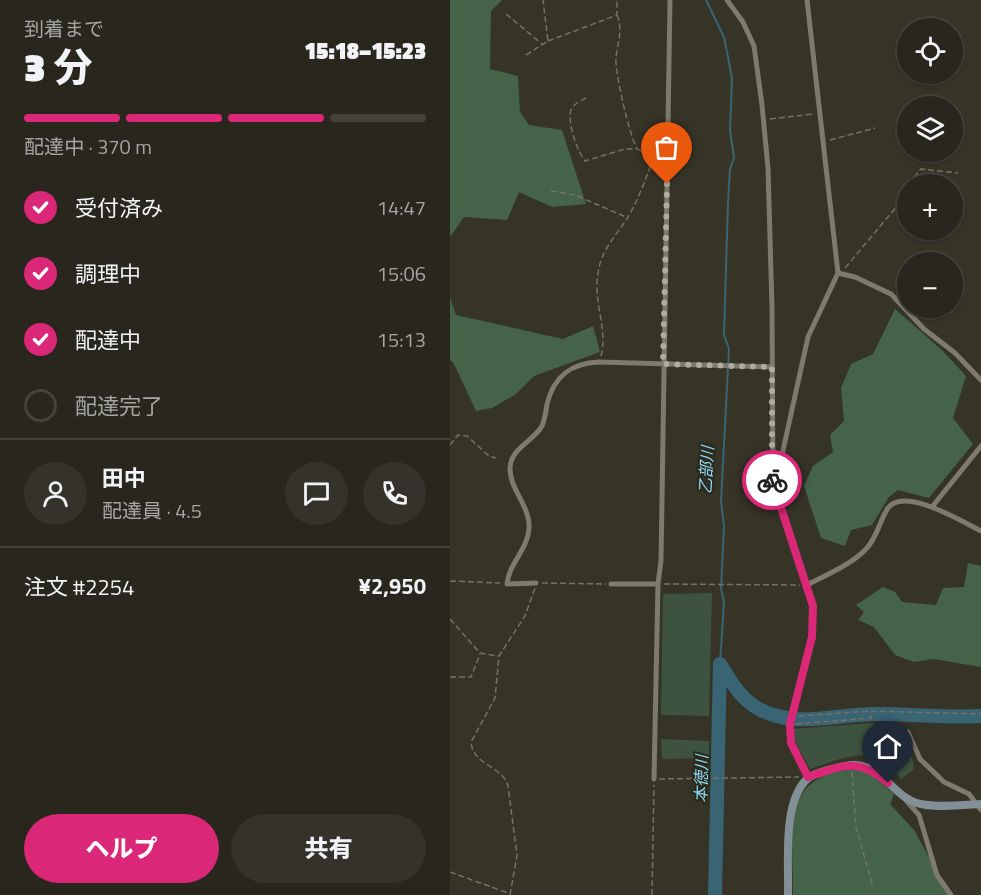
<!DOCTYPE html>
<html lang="ja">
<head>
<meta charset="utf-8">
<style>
	:root { --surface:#28261d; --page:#34322a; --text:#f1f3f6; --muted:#a5a5a4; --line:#44433b; --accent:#db2777 }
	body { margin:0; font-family:"Titillium Web","Noto Sans JP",sans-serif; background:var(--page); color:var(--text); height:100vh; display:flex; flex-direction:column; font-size:22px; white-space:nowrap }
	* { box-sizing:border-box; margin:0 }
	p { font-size:20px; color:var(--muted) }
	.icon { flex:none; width:33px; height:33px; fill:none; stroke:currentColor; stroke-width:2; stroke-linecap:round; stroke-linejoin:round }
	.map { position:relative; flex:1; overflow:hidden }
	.side { display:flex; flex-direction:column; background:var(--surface); width:450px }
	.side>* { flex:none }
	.tools { position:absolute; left:447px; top:18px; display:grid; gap:12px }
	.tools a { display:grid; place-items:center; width:66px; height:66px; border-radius:50%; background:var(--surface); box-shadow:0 2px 4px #0004,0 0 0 2px var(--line); font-size:30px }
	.pin { position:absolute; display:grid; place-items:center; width:51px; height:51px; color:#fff; margin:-62px -26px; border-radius:50% 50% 50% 0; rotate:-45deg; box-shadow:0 0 6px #0007 }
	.pin .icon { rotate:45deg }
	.courier { position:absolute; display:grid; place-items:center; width:60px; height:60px; margin:-30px; border:4px solid #db2777; border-radius:50%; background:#fff; color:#222; box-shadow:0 2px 8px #0007 }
	.head em { font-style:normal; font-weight:800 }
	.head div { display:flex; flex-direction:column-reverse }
	.head { display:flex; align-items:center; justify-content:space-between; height:102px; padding:0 24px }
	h1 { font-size:39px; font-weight:800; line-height:45px }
	.bar { display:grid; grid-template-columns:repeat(4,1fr); gap:9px 6px; align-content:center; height:72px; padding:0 24px }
	.bar i { height:8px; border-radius:4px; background:var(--line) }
	.bar .active { background:var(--accent) }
	.bar p { grid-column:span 4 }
	.line { display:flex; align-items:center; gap:15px; padding:0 24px; border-top:2px solid var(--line) }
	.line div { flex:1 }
	.round { display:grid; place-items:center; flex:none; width:63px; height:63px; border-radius:32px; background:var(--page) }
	ol { padding:0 24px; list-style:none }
	li { display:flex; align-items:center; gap:18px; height:66px }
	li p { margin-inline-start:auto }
	li .icon { padding:6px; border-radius:50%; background:var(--accent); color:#fff; stroke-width:4 }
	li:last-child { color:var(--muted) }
	li i { width:33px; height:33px; border:3px solid var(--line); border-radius:50% }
	.action { display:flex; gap:12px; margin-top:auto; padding:12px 24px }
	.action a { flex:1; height:69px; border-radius:36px; background:var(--accent); color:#fff; font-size:24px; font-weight:800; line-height:69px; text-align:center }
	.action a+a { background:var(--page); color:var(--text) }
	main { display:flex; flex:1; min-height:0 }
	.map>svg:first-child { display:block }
	.green { fill:#3d5340 }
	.forest { fill:#446349 }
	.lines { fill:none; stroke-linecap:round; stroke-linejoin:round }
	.stream { stroke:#386474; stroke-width:2 }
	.river { stroke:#386474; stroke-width:14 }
	.path { stroke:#747166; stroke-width:1.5; stroke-dasharray:6 3; stroke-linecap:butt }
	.minor { stroke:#7e7a6c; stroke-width:5 }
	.secondary { stroke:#838f97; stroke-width:8 }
	.done { stroke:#afada3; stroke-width:6; stroke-dasharray:0 10.8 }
	.route { stroke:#db2777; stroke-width:8 }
	.labels { text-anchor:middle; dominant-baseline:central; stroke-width:4.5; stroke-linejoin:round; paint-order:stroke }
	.water-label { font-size:16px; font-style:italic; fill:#8ddaf6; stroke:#2c291d }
</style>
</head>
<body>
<main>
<section class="side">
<div class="head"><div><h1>3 分</h1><p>到着まで</p></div><em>15:18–15:23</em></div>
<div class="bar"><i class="active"></i><i class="active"></i><i class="active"></i><i></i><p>配達中 · 370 m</p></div>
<ol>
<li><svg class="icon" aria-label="check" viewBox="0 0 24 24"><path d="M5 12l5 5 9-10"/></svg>受付済み<p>14:47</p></li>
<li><svg class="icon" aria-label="check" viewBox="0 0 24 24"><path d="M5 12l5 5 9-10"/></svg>調理中<p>15:06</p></li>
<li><svg class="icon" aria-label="check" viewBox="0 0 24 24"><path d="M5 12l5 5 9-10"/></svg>配達中<p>15:13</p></li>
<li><i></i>配達完了</li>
</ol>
<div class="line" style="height:108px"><a class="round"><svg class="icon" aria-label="person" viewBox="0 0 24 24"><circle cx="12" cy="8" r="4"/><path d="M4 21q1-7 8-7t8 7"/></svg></a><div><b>田中</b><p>配達員 · 4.5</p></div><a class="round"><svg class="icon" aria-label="chat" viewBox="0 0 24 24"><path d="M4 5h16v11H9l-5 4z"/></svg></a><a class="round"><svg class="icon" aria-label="phone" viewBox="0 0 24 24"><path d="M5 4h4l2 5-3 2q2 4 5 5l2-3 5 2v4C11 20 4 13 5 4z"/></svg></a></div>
<div class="line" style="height:78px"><div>注文 #2254</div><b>¥2,950</b></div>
<div class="action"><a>ヘルプ</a><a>共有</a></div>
</section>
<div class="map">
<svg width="531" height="895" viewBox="0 0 531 895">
	<rect width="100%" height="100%" fill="#363327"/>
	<path class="green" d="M262 593 259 716 211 715 213 594Z
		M423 723C436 736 468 748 463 770L451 779C423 742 397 757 360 769L346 743 343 729Z
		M211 739 259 741V758L212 759Z"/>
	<path class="forest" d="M0 0H52L41 11 40 69 68 76 70 112 79 125 112 130 136 204 102 207 69 192 57 220 14 217 0 237Z
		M0 298 6 315 113 339 143 326 150 352 84 376 66 394 42 408 26 411 3 362 0 360Z
		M445 309 493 351 516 376 503 418 523 444 479 498 448 490 439 497 422 525 401 530 395 546 371 538 354 486 363 466 383 452 380 435 394 421 391 388 401 364 423 354Z
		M518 563 531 566V667L483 659 464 662 445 655 424 627 408 620 414 612 406 605 433 587 445 592 452 602 486 605 493 588 514 587Z
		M409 769 420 773 444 794 440 804 464 830 500 895H343C344 833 326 773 409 769Z"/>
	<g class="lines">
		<path class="stream" d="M256 0 274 37 282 78 280 130 284 158 280 169 278 202 274 335 279 349 271 501 274 526 271 589 274 601 270 664"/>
		<path class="river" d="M270 664C281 681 290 699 309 709 346 729 385 714 426 714 461 714 496 718 531 716
			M265 895 270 664"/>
		<path class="path" d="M56 14 92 44
			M167 15C173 30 168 42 166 57 164 68 180 139 187 148
			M98 41 167 15V0
			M76 55 98 41 93 0
			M136 98C131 101 123 104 121 110 117 122 127 151 135 161L175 149H188L196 153 201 161
			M320 119 363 114
			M380 140 425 128
			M458 184 471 169 508 173
			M101 191 125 195 176 217
			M395 268 448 205 458 185
			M151 356C158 329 143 302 148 273 151 250 166 236 178 217 188 200 195 181 202 162
			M0 445 8 435 17 436 39 456 46 458
			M0 581 50 583
			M92 583 156 584
			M214 584 350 585
			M0 619 30 653 48 656
			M0 677H21L30 654
			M349 716 421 711 531 714
			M346 724 421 718V712
			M402 772 406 827 423 887
			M209 779 349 777
			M0 872 58 893
			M60 895 67 855 58 786C52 765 23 766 21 742L45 698 49 656 75 616 85 588
			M202 895 204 785"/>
		<path class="minor" d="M277 0 293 22 304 46 312 105 318 168 322 307 323 482 363 606 362 637 340 724 341 743 359 777
			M388 273 405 277 441 294 474 329 505 353 531 380
			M322 473 330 464 358 337 388 273 357 0
			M482 507 531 446
			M86 583 57 584C59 563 77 551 79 529 81 507 60 490 60 469 60 448 83 442 92 426 95 419 96 411 97 404 104 376 121 363 149 362L322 367
			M161 584H208
			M357 585C376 575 401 565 416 549 428 537 429 521 438 508 454 486 513 522 531 531
			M458 732 470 759 494 782 519 794 531 810
			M204 779 208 584 211 561 220 0
			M454 798 469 815 487 875 501 895"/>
		<path class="secondary" d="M338 895C339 862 332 803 357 779 363 774 374 771 382 769 396 765 409 762 422 770 440 780 450 800 471 804 490 808 511 805 531 804"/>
	</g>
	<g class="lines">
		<path class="done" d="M217 184 213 364 322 367V480"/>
		<path class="route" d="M322 480 363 606 362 637 340 724 341 743 358 777C393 765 408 757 438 783"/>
	</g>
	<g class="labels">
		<g class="water-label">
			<text transform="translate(256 470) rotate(-87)">乙部川</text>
			<text transform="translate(251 779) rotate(-89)">本徳川</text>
		</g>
	</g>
</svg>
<div class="tools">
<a><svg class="icon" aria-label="locate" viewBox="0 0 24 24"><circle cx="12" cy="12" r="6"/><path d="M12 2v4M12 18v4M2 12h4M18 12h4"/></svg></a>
<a><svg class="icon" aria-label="layers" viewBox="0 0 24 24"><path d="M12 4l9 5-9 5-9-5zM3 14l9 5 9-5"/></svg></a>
<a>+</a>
<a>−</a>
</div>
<div class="pin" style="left:217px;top:184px;background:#ea580c"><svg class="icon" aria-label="bag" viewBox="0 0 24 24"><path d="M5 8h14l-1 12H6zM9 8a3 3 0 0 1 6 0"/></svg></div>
<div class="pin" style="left:438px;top:783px;background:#1f2937"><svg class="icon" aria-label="home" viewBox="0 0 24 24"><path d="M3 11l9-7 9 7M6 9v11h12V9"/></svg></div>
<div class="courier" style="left:322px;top:480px"><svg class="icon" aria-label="bike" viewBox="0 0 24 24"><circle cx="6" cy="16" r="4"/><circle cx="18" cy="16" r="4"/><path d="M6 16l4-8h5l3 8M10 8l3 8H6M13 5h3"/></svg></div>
</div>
</main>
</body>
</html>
